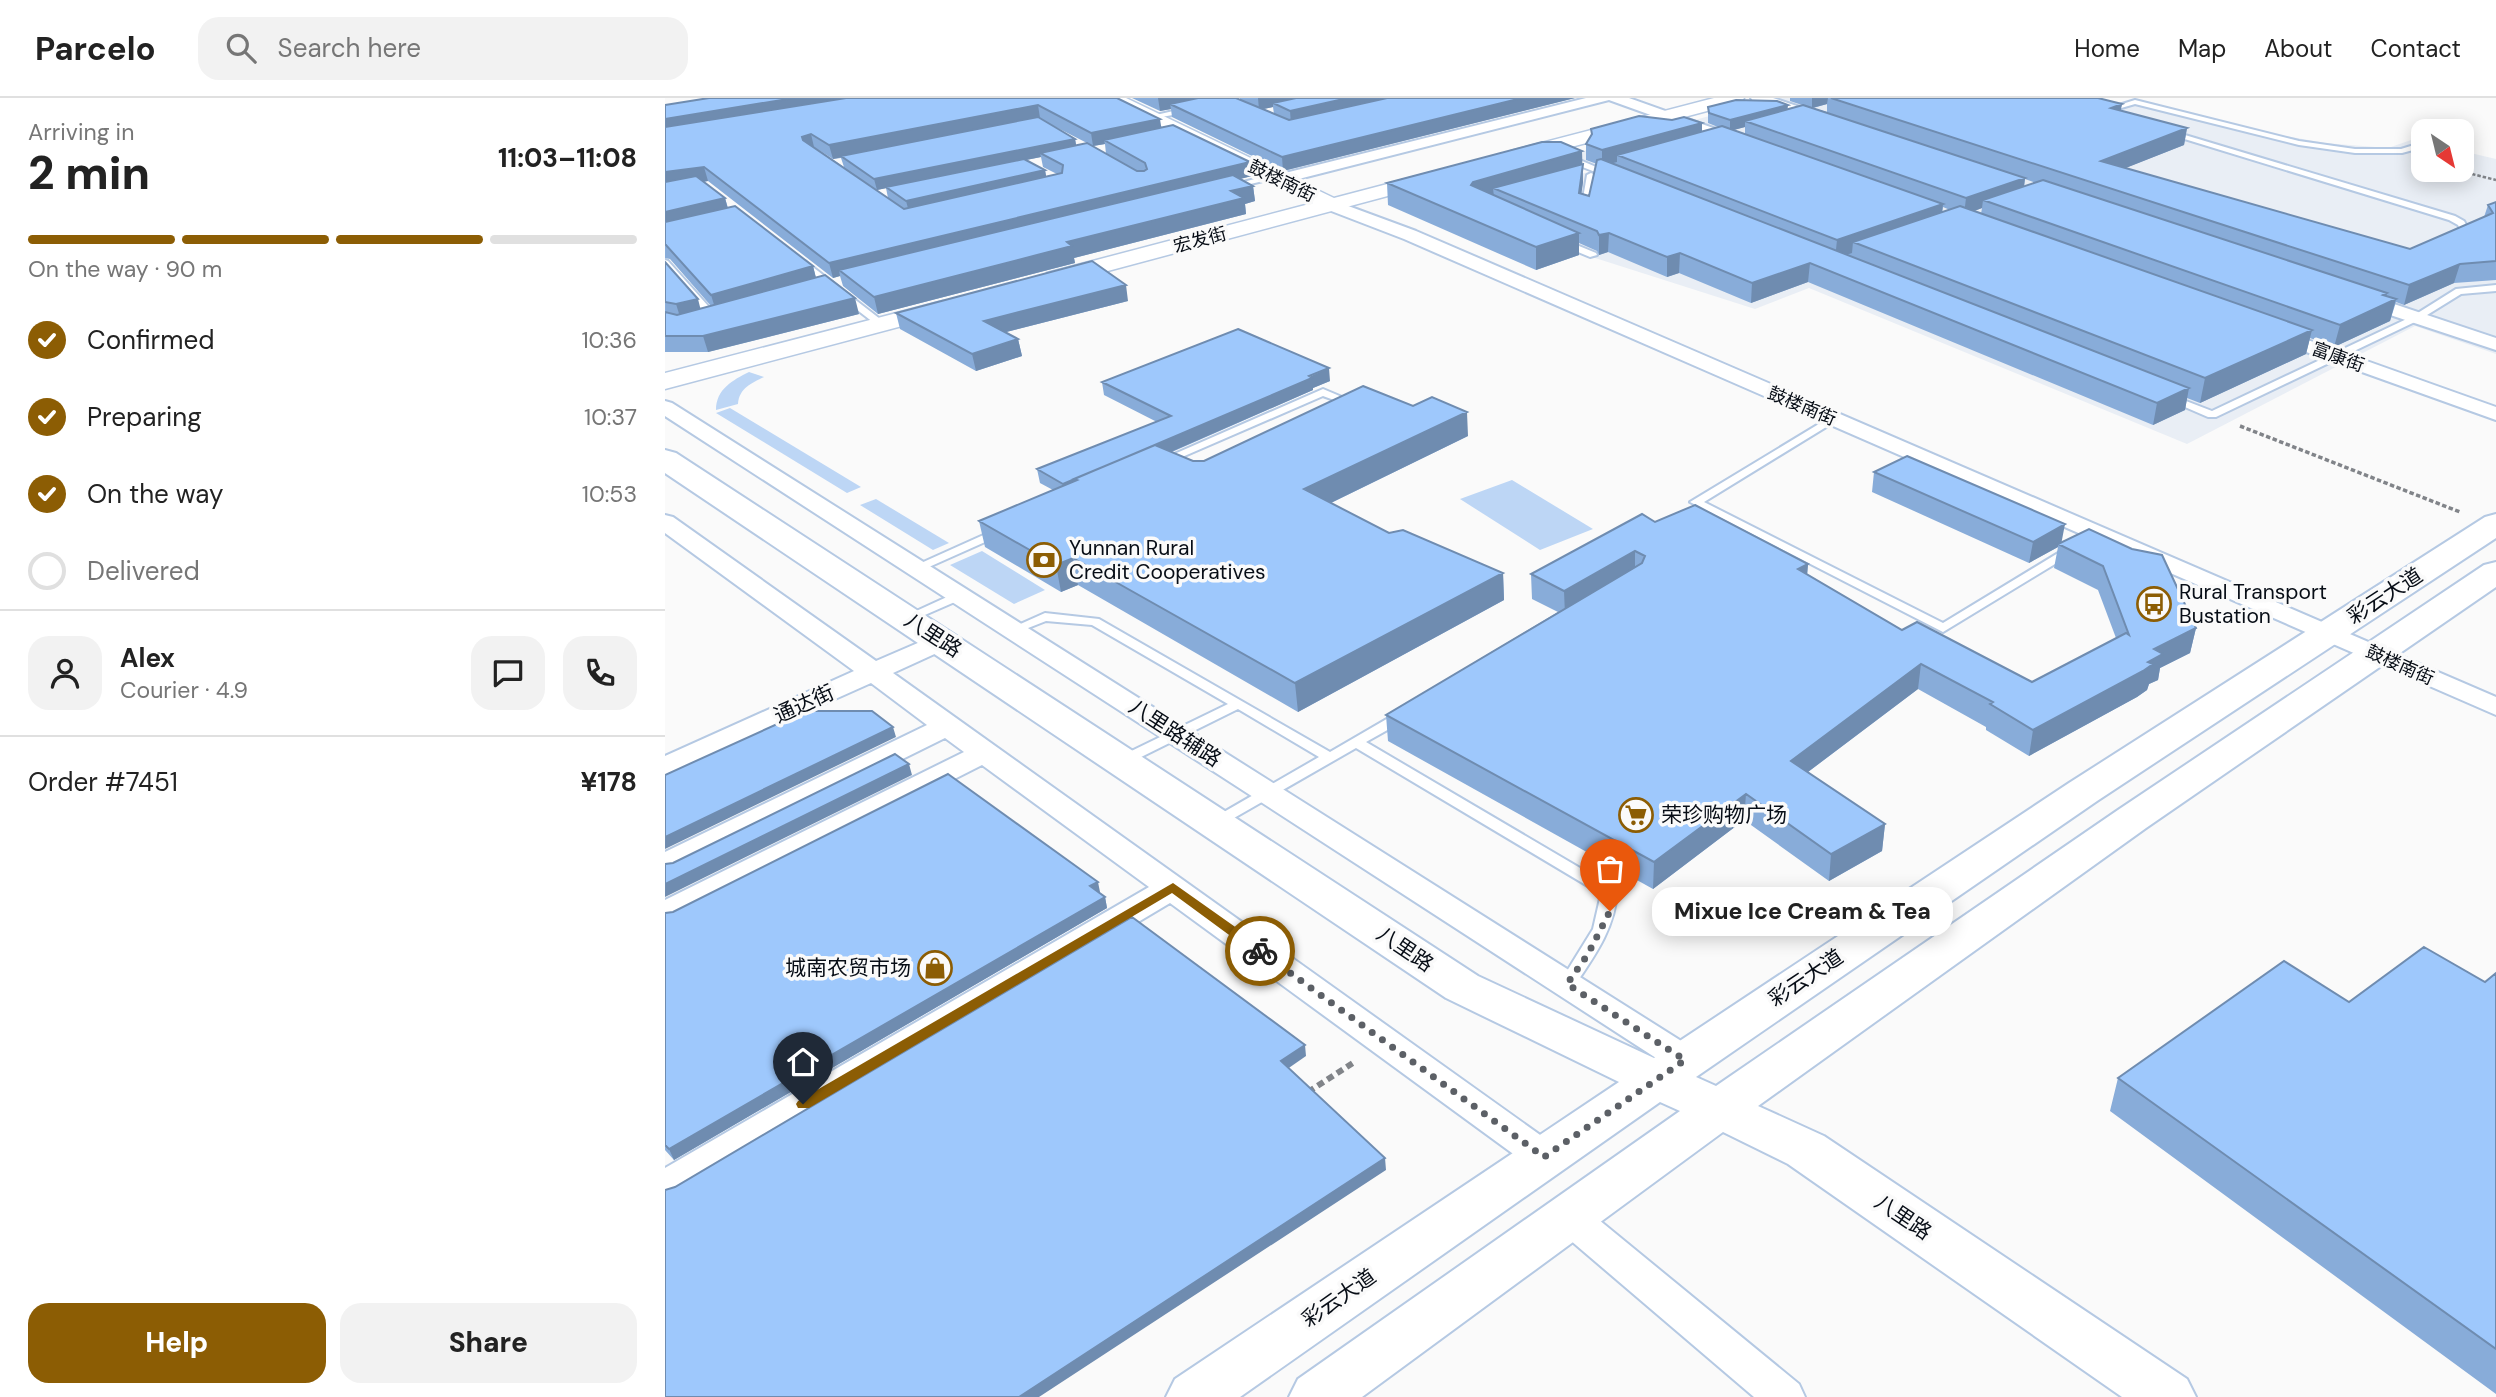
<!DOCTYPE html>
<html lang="en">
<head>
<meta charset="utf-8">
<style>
	:root { --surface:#fff; --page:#f2f2f2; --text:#222; --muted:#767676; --line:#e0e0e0; --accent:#8c5d04 }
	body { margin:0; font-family:"DM Sans","Noto Sans SC",sans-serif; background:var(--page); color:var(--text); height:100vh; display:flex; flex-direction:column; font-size:26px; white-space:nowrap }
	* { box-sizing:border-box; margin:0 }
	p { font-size:23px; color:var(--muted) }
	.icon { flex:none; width:38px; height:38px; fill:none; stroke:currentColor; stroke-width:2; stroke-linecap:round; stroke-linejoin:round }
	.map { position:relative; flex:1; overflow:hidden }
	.side { display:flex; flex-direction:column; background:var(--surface); width:665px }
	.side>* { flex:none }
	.needle { width:46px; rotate:145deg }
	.tools { position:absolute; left:1746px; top:21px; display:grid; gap:14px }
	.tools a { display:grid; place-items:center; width:63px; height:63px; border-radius:14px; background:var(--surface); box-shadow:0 4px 18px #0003; font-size:35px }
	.pin { position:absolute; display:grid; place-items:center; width:60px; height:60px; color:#fff; margin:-72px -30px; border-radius:50% 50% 50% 0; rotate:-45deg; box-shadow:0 0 7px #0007 }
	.pin .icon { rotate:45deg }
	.courier { position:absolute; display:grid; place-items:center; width:70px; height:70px; margin:-35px; border:5px solid #8c5d04; border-radius:50%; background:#fff; color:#222; box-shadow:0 2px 9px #0007 }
	.bubble { position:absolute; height:49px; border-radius:21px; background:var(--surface); box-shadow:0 4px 18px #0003; font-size:23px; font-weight:800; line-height:49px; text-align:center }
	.headline em { font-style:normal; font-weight:800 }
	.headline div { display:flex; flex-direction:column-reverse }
	.headline { display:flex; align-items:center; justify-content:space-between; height:119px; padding:0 28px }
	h1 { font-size:46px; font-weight:800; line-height:52px }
	.bar { display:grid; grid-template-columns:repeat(4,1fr); gap:10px 7px; align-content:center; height:84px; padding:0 28px }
	.bar i { height:9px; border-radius:5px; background:var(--line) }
	.bar .active { background:var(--accent) }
	.bar p { grid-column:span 4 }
	.line { display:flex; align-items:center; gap:18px; padding:0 28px; border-top:2px solid var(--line) }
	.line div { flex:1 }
	.round { display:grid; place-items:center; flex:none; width:74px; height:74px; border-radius:21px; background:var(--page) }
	ol { padding:0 28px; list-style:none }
	li { display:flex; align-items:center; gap:21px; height:77px }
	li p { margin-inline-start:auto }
	li .icon { padding:7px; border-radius:50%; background:var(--accent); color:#fff; stroke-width:4 }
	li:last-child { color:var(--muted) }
	li i { width:38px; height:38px; border:4px solid var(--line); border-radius:50% }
	.action { display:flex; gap:14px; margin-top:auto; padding:14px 28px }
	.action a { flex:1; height:80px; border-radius:21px; background:var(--accent); color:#fff; font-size:28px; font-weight:800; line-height:80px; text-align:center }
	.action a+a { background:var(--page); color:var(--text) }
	header { display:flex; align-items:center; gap:42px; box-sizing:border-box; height:98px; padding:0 35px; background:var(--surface); border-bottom:2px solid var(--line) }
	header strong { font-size:33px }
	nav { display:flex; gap:38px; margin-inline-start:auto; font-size:24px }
	.search { width:490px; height:63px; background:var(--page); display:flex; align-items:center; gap:18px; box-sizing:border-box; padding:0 24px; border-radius:21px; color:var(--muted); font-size:26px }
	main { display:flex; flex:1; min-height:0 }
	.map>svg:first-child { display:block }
	.built { fill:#e9eef5 }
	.green { fill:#bdd6f5 }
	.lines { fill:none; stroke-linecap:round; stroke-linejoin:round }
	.service-casing { stroke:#b5c9e3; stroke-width:4 }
	.minor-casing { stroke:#b5c9e3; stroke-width:4 }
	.tertiary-casing { stroke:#b5c9e3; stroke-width:3 }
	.secondary-casing { stroke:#b5c9e3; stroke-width:4 }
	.path-far2 { stroke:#818489; stroke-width:2.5; stroke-dasharray:3.5 2; stroke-linecap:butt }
	.path-far1 { stroke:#818489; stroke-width:3.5; stroke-dasharray:4.5 2.5; stroke-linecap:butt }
	.path { stroke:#818489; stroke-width:6; stroke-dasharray:7 4.5; stroke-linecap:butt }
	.service { fill:#fff; fill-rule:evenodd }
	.minor { fill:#fff; fill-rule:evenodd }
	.tertiary { fill:#fff; fill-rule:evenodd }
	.secondary { fill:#fff; fill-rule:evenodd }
	.wall { fill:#88acd9; fill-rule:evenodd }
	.shaded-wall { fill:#6f8cb0 }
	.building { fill:#9ec8fc; stroke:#6f8cb0; stroke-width:2 }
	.route { fill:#8c5d04 }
	.done { stroke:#5c6066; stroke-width:7; stroke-dasharray:0 12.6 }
	.labels { text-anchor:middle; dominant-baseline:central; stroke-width:7; stroke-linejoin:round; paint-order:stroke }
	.far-street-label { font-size:18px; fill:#070d16; stroke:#fafafa }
	.poi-label { font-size:21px; fill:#070d16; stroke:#fafafa; text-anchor:start }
	.street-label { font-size:21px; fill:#070d16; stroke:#fafafa }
</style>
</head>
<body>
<header>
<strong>Parcelo</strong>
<div class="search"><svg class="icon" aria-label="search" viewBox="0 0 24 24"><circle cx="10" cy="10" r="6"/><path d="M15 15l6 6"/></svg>Search here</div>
<nav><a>Home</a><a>Map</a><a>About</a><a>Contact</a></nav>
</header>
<main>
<section class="side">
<div class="headline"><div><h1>2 min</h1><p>Arriving in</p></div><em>11:03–11:08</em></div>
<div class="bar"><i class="active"></i><i class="active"></i><i class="active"></i><i></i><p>On the way · 90 m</p></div>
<ol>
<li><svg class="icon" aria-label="check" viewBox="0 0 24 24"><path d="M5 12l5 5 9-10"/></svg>Confirmed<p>10:36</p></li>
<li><svg class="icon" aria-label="check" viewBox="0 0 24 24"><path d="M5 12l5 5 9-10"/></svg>Preparing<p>10:37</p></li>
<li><svg class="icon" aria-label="check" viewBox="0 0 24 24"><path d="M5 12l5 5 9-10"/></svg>On the way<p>10:53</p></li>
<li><i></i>Delivered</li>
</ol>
<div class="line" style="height:126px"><a class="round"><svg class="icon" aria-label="person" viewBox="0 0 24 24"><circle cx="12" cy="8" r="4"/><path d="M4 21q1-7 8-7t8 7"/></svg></a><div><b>Alex</b><p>Courier · 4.9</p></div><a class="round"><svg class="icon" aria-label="chat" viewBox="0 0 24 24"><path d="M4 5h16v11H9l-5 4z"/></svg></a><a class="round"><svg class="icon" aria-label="phone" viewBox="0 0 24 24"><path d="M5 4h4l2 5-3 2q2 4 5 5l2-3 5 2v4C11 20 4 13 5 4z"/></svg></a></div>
<div class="line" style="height:91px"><div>Order #7451</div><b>¥178</b></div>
<div class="action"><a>Help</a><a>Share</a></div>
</section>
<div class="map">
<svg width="1831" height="1299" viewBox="0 0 1831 1299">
	<rect width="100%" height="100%" fill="#fafafa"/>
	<path class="built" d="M1109 0H1388L1431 13 1469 2 1609 36 1660 45 1723 50 1749 41 1759 43V72H1797V53L1831 61V256L1750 228 1522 346 1144 190 1090 211 927 159 806 107 934 71 904 57Z"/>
	<path class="green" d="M84 274 99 279C87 285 74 290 73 306L51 312C51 291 68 282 84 274Z
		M65 310 196 389 182 395 51 315Z
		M847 382 928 431 875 452 795 401Z
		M211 401 284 445 268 452 195 407Z
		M317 453 380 492 349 506 285 467Z"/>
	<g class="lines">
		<g class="service-casing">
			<path id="service" d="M1470 2 1634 43 1690 51H1736L1759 44V49L1737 55H1690L1634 47 1470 6 1439 15 1435 13Z
				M526 9 530 11 529 13 486 21 482 19Z
				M1500 31 1790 118 1799 123 1804 132 1792 141H1786V137L1795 131 1793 127 1784 122 1500 35Z
				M897 57H903L950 77 943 79 897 61Z
				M926 75 930 77 924 112 920 115 916 112 922 77Z
				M608 76H611V80L564 91 560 89Z
				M897 141 931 155 932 157 925 159 894 146V142Z
				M0 162 3 163 52 218V222H46L0 170Z
				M134 163H140L219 224V228H213L134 167Z
				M1831 187V193L1796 196 1754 222 1551 319H1543L1499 300 1504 297 1508 298 1547 313 1748 218 1791 191Z
				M658 291 696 307 691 310 658 298 501 366H493L491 364Z
				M1167 318 1171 319V323L1039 404 1278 525 1403 449 1407 448 1413 452 1278 534 1025 404Z
				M334 430 338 432V436L255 473H247L245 470Z
				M295 493 299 494 301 497 299 500 246 523H238L236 520Z
				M380 515 434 521 665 654 732 615H742L744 618 742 621 701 644 949 790 952 794C950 831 928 860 908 890H896L894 886 928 831 936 796 691 650 555 728H545L543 725 545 722 654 659 573 611 462 666H452L450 663 452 660 563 606 427 527 381 523 348 536 342 532Z"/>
		</g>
		<g class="minor-casing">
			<path id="minor" d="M921 0H964L1079 41 1082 44 1074 49 1069 47 944 2 614 86 606 81 608 78Z
				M1086 0H1108L1165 19 1167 22 1160 26 1155 25 1088 3Z
				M667 102 751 133 1831 599V617L739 141 661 111 659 107 661 103Z
				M1693 194 1831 240V252L1686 204 1684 200 1686 196Z
				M1606 229 1831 309V322L1599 239 1596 235Z
				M0 303 7 305 1032 953 1037 962 1032 971 1020 975 1008 971 0 318Z
				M0 417 8 419 211 563 269 538 278 535 287 538 291 543 287 548 228 575 892 1049 897 1059 892 1069 879 1073 866 1069 505 805 13 1098 0 1102V1070L484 789 317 667 11 822 0 825V802L299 654 280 640 11 773 0 776V754L262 627 206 585 0 677V658L189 573 0 435Z
				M904 1104 917 1108 1134 1286 1140 1299H1089L891 1130 885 1119 891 1108Z"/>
		</g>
		<g class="tertiary-casing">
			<path id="tertiary" d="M438 0H461L669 100 768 74 775 76 778 80 775 84 398 185H382L379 180 382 175 648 105 441 4Z
				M1049 0H1079L1076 4 853 63 843 57 846 53Z
				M278 203 286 205 290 210 286 215 0 291V275Z"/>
		</g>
		<g class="secondary-casing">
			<path id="secondary" d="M0 352 11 355 813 878 989 960 1404 685 1820 419 1831 416V440L1432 703 1031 979 1051 988 1453 712 1819 467 1831 464V489L1481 730 1093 1008 1159 1038 1522 1281 1531 1299H1457L1123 1066 1058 1034 697 1299H624L633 1281 1015 1013 995 1004 575 1299H501L510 1281 954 984 781 900 0 375Z"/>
		</g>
		<path class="path-far2" d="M1791 72 1831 82"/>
		<path class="path-far1" d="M1575 328 1795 414"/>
		<path class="path" d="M643 994 691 963"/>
		<use href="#service" class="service"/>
		<use href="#minor" class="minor"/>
		<use href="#tertiary" class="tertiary"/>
		<use href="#secondary" class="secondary"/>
	</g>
	<path class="wall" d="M452 0 497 29 585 64 587 78 575 81 588 88 590 103 580 106 581 116 409 160 410 165 213 216 178 188 175 178 168 180 43 83 38 84 60 100 63 110 148 168 151 180 194 216 43 254H0V164L36 211 46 208 5 161 0 160V7ZM375 21 422 45 411 47 410 41ZM440 46 441 56 428 48ZM149 49 168 61 176 60 179 69ZM376 59 378 69 392 76 381 79 380 72 361 62ZM221 90 223 100 212 92Z
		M467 0H571L575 2V0H910L618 73 507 19 506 11 495 13ZM608 9 609 16 598 11Z
		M1125 0H1433L1457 6 1455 13 1522 30 1519 47 1460 70 1745 151 1819 119 1823 107 1831 104V182L1789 185 1739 207 1731 204 1725 223 1669 249 1645 240 1641 256 1535 305 1522 300 1520 312 1488 327 1143 184 1086 205 1014 175 1002 179 943 154 934 157 932 153 914 145V157L871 172 723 107 722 85 917 66 918 84 916 96 924 98 932 66 921 62V46L926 37V31L1037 33 1053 29 1043 25V9L1122 11 1137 7 1125 3ZM1162 6V14L1148 10ZM1080 29V36L1068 32ZM1360 81 1371 85 1359 89ZM1278 109 1285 112 1277 114ZM1317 110 1316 116 1309 113Z
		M463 203 341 234 353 241 357 258 311 273 235 231 231 215Z
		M665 283 648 290V292L507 354 528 363H539L803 338 666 405 724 435 838 475 839 502 633 614 413 487 396 494 320 449 314 423 388 392 375 385 372 371 492 324 439 297 437 284Z
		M1209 374 1397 444 1424 431 1531 530 1525 555 1495 570 1493 582 1484 586 1482 592 1472 599 1364 658 1321 632V629L1253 591 1143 674 1220 726 1217 753 1164 783 1079 722 988 791 723 643 721 617 893 514 867 501 866 476 990 424 1143 466 1142 476 1237 532 1367 584 1451 540 1433 492 1389 470 1393 449 1364 465 1207 394Z
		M435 794 434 795 440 799 442 810 9 1062 0 1052V815Z
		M1831 875V1296L1445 1013 1453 980 1684 904 1820 884Z"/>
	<path class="shaded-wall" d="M129 0H213L0 35V21Z
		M493 0H553L505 6 506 11 495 13Z
		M593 0H650L608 5V9L594 12Z
		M683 0H743L626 26 625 13Z
		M857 0H910L618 73 617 59Z
		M1147 0H1163L1162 6 1147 10Z
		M1457 6 1454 22 1446 10Z
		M373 7 375 20 168 61 164 47Z
		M1123 7 1122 17 1080 23V29L1065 33V22Z
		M495 21 497 34 439 42 440 46 428 48 426 35Z
		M1037 25V41L952 57V64L937 68V52Z
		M1522 30 1519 47 1433 81 1436 63Z
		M146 36 149 49 141 53 137 39Z
		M410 41 412 52 375 55 376 59 212 92 209 81Z
		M917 53 918 84 914 113 828 90 829 99 806 87 808 84Z
		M585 64 587 78 181 177 174 172 175 178 168 180 164 165Z
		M39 69 43 83 0 89V74Z
		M380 72 382 83 244 114 241 103Z
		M1360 80 1358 96 1318 102 1317 110 1299 117 1301 100Z
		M588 88 590 103 580 106 581 116 409 160 410 165 213 216 209 199 402 144 566 93Z
		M60 100 64 115 0 129V114Z
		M1278 106 1276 125 1188 144 1187 155 1170 161 1172 142Z
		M914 135V157L871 172V149Z
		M944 135 943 154 934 157V137Z
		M1015 155 1014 175 1002 179V159Z
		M1145 165 1143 184 1086 205 1087 185Z
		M1795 166 1789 185 1739 207 1744 187Z
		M148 168 152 184 51 213 46 197Z
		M461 187 463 203 322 239 319 223Z
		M1722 195 1719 207 1731 201 1725 223 1669 249 1675 227 1718 197Z
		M190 200 194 216 43 254 38 238Z
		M33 201 37 217 16 222 11 206Z
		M1647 232 1641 256 1535 305 1540 280Z
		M353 241 357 258 311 273 307 256Z
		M664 270 665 283 648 290V292L414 394 412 382Z
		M1524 290 1520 312 1488 327 1492 305Z
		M802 314 803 338 641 417 639 391Z
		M1400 426 1396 447 1393 446V449L1364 465 1368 444Z
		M970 453V478L900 517 899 493Z
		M408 460 413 487 396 494 391 467Z
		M1143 466 1141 491 1133 471Z
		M838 475 839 502 633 614 630 585Z
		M1531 530 1525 555 1495 570 1493 582 1484 586 1482 592 1472 599 1364 658 1368 632 1489 551Z
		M1256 566 1253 591 1123 689 1126 663Z
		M228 629 231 639 0 751V739Z
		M244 666 247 677 0 799V786Z
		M1081 696 1079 722 988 791 989 764Z
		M1220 726 1217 753 1164 783 1166 756Z
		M433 784 435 794 427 799 425 788Z
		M440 799 442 810 9 1062 4 1051Z
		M640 947 641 958 618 974 616 963Z
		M720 1060 721 1072 374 1299H354Z"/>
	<path class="building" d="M44 0H129L0 21V7Z
		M181 0H452L495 21 426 35 373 7 164 47 146 36 137 39 138 42 239 111 397 75 398 67 375 55 422 45 472 73H479L482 71 480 65 439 42 508 27 585 64 164 165 39 69 0 74V29Z
		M533 0H571L624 22 722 0H857L617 59 505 6Z
		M631 0H683L625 13 608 5Z
		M1166 0H1433L1457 6 1446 10 1522 30 1436 63 1745 151 1828 115 1823 107 1831 104V163L1795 166 1744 187Z
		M1071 2 1112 3 1123 7 1065 22 1044 15 1043 9Z
		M1138 7 1360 80 1301 100 1080 23Z
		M974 18 1007 22 1019 19 1037 25 937 52 921 46 927 36 926 31Z
		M373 19 410 41 209 81 176 58Z
		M1057 28 1278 106 1172 142 952 57Z
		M877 44H896L917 53 808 84 806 87 914 135 871 149 722 85Z
		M359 61 380 72 241 103 221 89Z
		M936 61 1524 290 1492 305 1145 165 1087 185 1015 155 1002 159 944 135 934 137 932 133 828 90 918 66 914 95 924 98 932 62Z
		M568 77 588 88 566 93 579 100 402 144 407 148 209 199 174 172Z
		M31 78 60 100 0 114V84Z
		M1378 82 1722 195 1718 197 1731 201 1675 227 1318 102Z
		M70 108 148 168 46 197 0 146V124Z
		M1295 108 1647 232 1540 280 1188 144Z
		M427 163 461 187 319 223 353 241 307 256 231 215Z
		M0 164 33 201 11 206 0 204Z
		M160 177 190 200 38 238H0V214L12 217Z
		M573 231 664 270 644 278 647 280 398 386 372 371 506 318 437 284Z
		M698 288 748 308 767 299 802 314 639 391 724 435 738 432 838 475 630 585 408 460 391 467 314 423 412 382 409 381 490 347 528 363H539Z
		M1242 358 1400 426 1368 444 1209 374Z
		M1030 407 1143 466 1133 471 1237 532 1252 524 1367 584 1461 535 1464 537 1438 468 1393 446 1424 431 1467 451 1497 457 1531 530 1489 551 1498 556 1483 564 1488 566 1478 573 1368 632 1325 606 1328 604 1256 566 1126 663 1220 726 1166 756 1081 696 989 764 721 617 977 465 980 458 970 453 899 493 866 476 977 416 990 424Z
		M141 613H207L228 629 0 739V677Z
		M230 656 244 666 0 786V766L8 765Z
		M283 676 433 784 425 788 440 799 4 1051 0 1047V815L8 814Z
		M467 819 640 947 616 963 720 1060 354 1299H0V1092L10 1089Z
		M1759 849 1820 884 1831 875V1251L1453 980 1619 863 1684 904Z"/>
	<path class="route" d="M508 785 600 850V856H590L507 795 144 1010H133L131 1006 133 1003Z"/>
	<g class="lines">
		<path class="done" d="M595 853 879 1059 1020 962 902 886 923 856 945 813"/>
	</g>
	<defs>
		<g id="bank-ring" transform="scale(1.75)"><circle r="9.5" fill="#fafafa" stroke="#8c5d04" stroke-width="1.5"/><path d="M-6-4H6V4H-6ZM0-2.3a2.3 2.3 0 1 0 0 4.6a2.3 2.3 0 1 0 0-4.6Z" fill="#8c5d04"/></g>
		<g id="bus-ring" transform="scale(1.75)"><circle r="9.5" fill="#fafafa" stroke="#8c5d04" stroke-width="1.5"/><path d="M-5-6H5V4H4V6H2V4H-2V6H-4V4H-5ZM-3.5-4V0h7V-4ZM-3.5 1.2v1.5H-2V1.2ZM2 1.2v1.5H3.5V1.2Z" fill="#8c5d04"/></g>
		<g id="supermarket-ring" transform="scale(1.75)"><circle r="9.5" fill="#fafafa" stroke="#8c5d04" stroke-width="1.5"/><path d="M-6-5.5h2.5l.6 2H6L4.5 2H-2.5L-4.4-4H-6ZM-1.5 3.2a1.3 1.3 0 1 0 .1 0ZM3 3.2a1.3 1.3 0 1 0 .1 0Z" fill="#8c5d04"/></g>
		<g id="shop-ring" transform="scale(1.75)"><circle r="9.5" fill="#fafafa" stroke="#8c5d04" stroke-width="1.5"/><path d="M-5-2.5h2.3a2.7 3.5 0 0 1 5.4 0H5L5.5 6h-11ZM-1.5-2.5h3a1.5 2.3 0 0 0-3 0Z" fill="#8c5d04"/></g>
	</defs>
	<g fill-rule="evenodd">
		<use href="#bank-ring" x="379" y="462"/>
		<use href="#bus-ring" x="1489" y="506"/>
		<use href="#supermarket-ring" x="971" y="717"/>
		<use href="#shop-ring" x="270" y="870"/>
	</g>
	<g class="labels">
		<g class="far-street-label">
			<text transform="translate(617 83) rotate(26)">鼓楼南街</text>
			<text transform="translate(535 142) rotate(-15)">宏发街</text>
			<text transform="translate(1673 259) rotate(20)">富康街</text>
			<text transform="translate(1137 308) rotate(23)">鼓楼南街</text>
			<text transform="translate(1735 567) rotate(24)">鼓楼南街</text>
		</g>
		<g class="poi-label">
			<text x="404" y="450">Yunnan Rural<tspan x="404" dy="24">Credit Cooperatives</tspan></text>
			<text x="1514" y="494">Rural Transport<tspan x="1514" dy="24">Bustation</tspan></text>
			<text x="996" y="717">荣珍购物广场</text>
			<text x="246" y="870" text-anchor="end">城南农贸市场</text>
		</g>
		<g class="street-label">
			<text transform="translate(1720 498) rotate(-33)">彩云大道</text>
			<text transform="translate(268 537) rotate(33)">八里路</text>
			<text transform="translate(139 606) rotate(-24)">通达街</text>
			<text transform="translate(510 635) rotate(33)">八里路辅路</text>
			<text transform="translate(740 851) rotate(34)">八里路</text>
			<text transform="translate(1141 880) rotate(-34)">彩云大道</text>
			<text transform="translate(1238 1119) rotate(34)">八里路</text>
			<text transform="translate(674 1200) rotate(-35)">彩云大道</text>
		</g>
	</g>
</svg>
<div class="tools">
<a><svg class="needle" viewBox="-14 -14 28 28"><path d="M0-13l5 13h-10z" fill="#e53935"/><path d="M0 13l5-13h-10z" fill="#767676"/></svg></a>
</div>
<div class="pin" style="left:945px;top:813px;background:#ea580c"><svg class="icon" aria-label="bag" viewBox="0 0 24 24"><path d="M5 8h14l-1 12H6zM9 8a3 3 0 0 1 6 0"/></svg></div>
<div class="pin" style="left:138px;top:1006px;background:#1f2937"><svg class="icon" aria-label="home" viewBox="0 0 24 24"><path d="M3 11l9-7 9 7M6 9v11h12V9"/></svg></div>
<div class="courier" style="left:595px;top:853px"><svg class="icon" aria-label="bike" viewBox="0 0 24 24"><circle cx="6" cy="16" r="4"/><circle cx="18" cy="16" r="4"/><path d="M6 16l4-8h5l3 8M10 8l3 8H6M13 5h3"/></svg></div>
<div class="bubble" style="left:987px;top:789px;width:301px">Mixue Ice Cream &amp; Tea</div>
</div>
</main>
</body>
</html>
